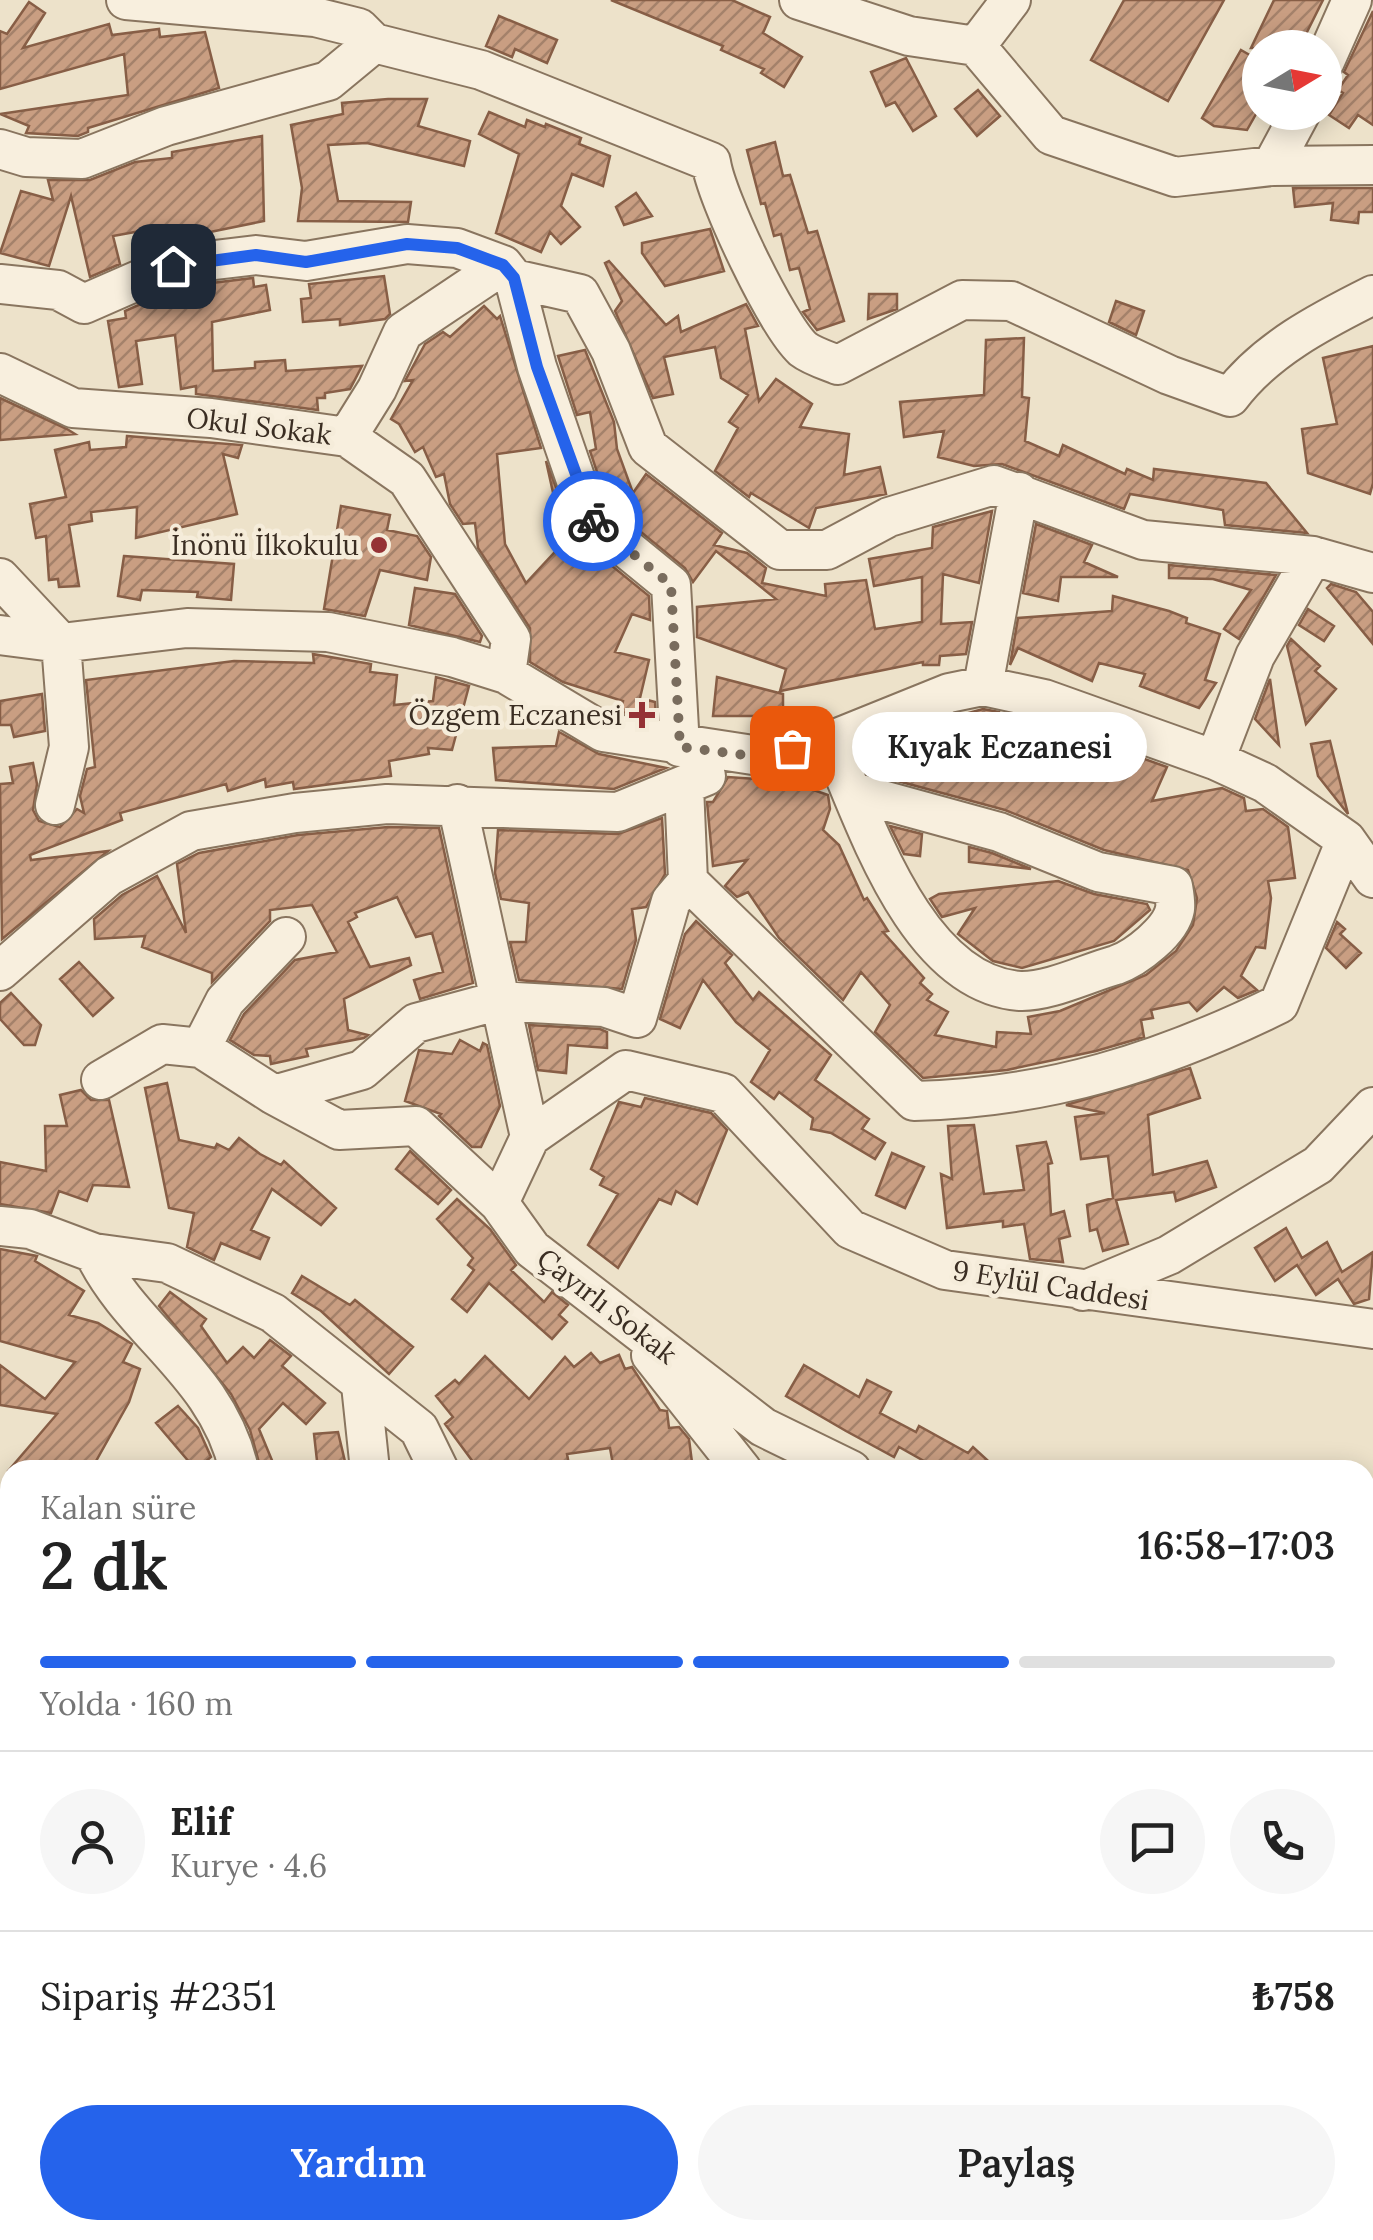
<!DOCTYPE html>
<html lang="tr">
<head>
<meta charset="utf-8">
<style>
	:root { --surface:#fff; --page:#f6f6f6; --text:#222; --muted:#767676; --line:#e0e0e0; --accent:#2563eb }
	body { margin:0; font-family:Lora,serif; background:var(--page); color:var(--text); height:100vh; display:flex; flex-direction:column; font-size:38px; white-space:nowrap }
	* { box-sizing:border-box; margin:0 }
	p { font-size:32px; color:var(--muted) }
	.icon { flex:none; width:55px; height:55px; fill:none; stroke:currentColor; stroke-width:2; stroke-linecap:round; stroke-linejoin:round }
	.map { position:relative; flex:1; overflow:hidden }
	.drawer { position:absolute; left:0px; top:1460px; width:1375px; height:780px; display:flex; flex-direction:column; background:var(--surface); border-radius:30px 30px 0 0; box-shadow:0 5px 25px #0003 }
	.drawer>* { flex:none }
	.needle { width:65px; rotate:80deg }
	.controls { position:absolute; left:1242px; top:30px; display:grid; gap:20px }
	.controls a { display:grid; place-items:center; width:100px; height:100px; border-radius:50%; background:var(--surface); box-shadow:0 5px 25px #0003; font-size:50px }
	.pin { position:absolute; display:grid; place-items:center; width:85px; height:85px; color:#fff; margin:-42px; border-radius:20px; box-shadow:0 5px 15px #0006 }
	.courier { position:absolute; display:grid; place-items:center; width:100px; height:100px; margin:-50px; border:8px solid #2563eb; border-radius:50%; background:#fff; color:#222; box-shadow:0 2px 12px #0007 }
	.bubble { position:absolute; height:70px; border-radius:35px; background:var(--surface); box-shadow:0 5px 25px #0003; font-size:32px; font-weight:600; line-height:70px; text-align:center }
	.overview em { font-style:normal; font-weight:600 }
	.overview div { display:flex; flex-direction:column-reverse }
	.overview { display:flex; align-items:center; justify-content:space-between; height:170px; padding:0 40px }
	h1 { font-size:65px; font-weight:600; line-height:75px }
	.bar { display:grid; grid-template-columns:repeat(4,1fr); gap:15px 10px; align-content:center; height:120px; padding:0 40px }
	.bar i { height:12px; border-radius:8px; background:var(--line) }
	.bar .current { background:var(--accent) }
	.bar p { grid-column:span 4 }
	.line { display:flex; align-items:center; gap:25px; padding:0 40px; border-top:2px solid var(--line) }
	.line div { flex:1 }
	.round { display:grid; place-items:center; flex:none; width:105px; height:105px; border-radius:52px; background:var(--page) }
	.button { display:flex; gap:20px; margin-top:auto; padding:20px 40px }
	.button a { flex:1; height:115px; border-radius:60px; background:var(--accent); color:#fff; font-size:40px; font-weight:600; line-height:115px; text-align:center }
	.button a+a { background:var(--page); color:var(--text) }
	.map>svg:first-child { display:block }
	.building { fill:url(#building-hatch); stroke:#875e46; stroke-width:2.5 }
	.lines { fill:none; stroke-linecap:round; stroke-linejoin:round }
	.minor-casing { stroke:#89755f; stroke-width:42 }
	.minor { stroke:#f8efde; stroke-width:38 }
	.done { stroke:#796c5d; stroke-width:10; stroke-dasharray:0 18 }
	.route { stroke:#2563eb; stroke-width:12 }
	.poi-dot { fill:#953235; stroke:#f5ecda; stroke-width:4 }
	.labels { text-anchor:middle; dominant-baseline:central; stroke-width:9; stroke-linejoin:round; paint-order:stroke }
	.street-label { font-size:28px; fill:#3a2d22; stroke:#f5ecda }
	.poi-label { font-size:28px; fill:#3a2d22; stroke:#f5ecda; text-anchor:end }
</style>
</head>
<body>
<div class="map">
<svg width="1373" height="2240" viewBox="0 0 1373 2240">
	<defs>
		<pattern id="building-hatch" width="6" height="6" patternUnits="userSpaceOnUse" patternTransform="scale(2.5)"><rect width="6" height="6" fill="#c99e82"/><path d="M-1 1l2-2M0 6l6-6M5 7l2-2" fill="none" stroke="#a4816a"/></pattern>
	</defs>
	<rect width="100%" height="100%" fill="#ede2ca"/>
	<path class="building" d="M611 0H732L770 17 763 33 802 57 784 87 761 73 764 69 721 50 723 46Z
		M1124 0H1224L1168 101 1091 60Z
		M1274 0H1323L1299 48H1251Z
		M29 2 45 13 23 48 109 24 112 35 159 29 160 37 205 32 219 88 88 128V132L78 136 26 133 29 126 0 114 128 95 124 54 0 89V31L7 34Z
		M1373 11V125L1358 115 1349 128 1329 115 1343 93 1338 90 1348 75 1344 72Z
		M499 16 557 40 547 63 515 49 512 57 486 46Z
		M1241 50 1260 61V107L1247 130 1214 126 1202 118Z
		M906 58 936 116 913 131 895 102 886 106 871 72Z
		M978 90 1000 116 977 136 955 109Z
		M388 99H427L418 126 470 141 464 166 367 143 328 145 338 201 411 202 408 222 298 221 302 188 291 125 343 114 342 103Z
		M489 112 525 127 527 120 545 127 546 124 581 138 579 144 610 156 603 186 572 174 561 206 580 227 561 244 550 232 541 252 496 233 519 154 479 134Z
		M262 136 264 221 210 232V238L160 246 157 228 113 236 120 264 90 277 71 196 49 266 0 253 21 191 53 200 48 180H90L135 162 172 158V152Z
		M775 142 783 176 790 175 808 233 817 231 844 321 817 330 803 312 810 309 799 268 790 270 781 234 774 236 765 203 761 204 747 150Z
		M1293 188H1373V212H1359L1358 223 1331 220 1333 203 1295 207Z
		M636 193 652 216 624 225 616 207Z
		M710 229 724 271 665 286 642 253V243Z
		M609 261 666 325 678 316 681 332 746 304 758 326 745 329 759 401 776 379 812 404 800 427 849 434 844 475 880 467 886 494 816 508 809 528 751 493 749 497 715 471 738 428 729 422 748 395 721 378 715 347 664 357 673 394 653 398 615 311 622 301 605 263Z
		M384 276 390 314 385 319 340 325V319L303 322 301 299 311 298 309 284Z
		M253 278 254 287 266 285 270 310 212 322 213 371 255 368V362L285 360 286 371 362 366 350 389 325 393V398H317L318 410 196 394V386L181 389 175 335 136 341 142 384 119 387 108 321 126 318 125 311 179 287Z
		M869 294H897V309L868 319Z
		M1116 301 1144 311 1136 335 1109 322Z
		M484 306 497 319 500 316 541 448 497 454 505 544 526 583 564 542 546 461 574 535 649 596 650 620 632 614 615 652 649 660 640 698 655 702 656 717 620 712 623 701 563 682 530 662V628L478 548 475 523 463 524 450 504 444 474 436 477 423 447 415 452 399 424 391 419 413 380 405 381 425 344 443 332 450 337Z
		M1024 338 1022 397 1029 398 1025 441 1059 456 1063 445 1125 474 1127 469 1153 480 1154 469 1266 483 1307 533 1225 525 1223 510 1130 494 1124 509 1002 464 974 466 938 457 944 431 904 437 900 402 984 395 986 340Z
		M1373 346V483L1370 494 1308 473 1302 429 1337 424 1323 358Z
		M585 350 614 422 617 449 633 493 646 474 722 533 714 545 747 553 766 568 762 583 826 596 825 584 866 580 875 629 922 622V577L874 586 869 559 932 548 933 527 992 511 979 583 943 574 941 624 972 622 966 654 940 656 939 665H923V662L780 691 786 669 697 637V607L776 599 716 551 693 582 685 568 608 505 590 451 596 449 590 412 577 415 558 356Z
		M0 398 67 429 75 434 0 440Z
		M127 436 242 445 238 458 223 454 237 514 136 538 137 507 91 512 92 521 69 525 79 586 59 587 58 579 49 580 46 536 36 538 30 504 66 497 55 450 89 442 90 450 126 447Z
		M341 506 390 515 387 530 417 536 431 557 427 580 380 570 365 616 324 609Z
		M1036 524 1092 545 1084 562 1118 577H1061L1058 601 1023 593Z
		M124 556 234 564 231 600 197 597 198 592 142 590 140 600 118 596Z
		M1169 565 1276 575 1239 639 1224 629 1251 590 1213 579 1169 578Z
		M1331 584 1356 592 1373 612V644L1327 588Z
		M415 588 455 594 482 636 480 642 409 625Z
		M1113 596 1169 611 1187 618 1186 623 1220 634 1205 680 1216 683 1199 708 1140 686 1145 674 1099 663 1092 681 1018 648 1010 665 1018 618 1112 611Z
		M1308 609 1334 626 1324 641 1299 625Z
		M1291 639 1320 666 1315 671 1336 689 1306 724 1287 646Z
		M313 654 371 664 370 672 397 675 394 705 433 701 436 677 469 686 452 750 428 748 429 754 389 761 391 776 294 789 293 782 266 787 265 779 228 791 226 784 120 813 122 820 30 855 31 860 108 851 2 939 0 784 13 783 10 767 33 763 37 784 33 810 39 821 60 827 77 809 84 813 80 796 87 769 95 767 86 680 234 661 314 663Z
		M717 677 783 694V716H713Z
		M1270 679 1279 745 1255 719Z
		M42 694 45 731 14 737 11 725H0V701Z
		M983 709 999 712 998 720 1044 735 1048 726 1103 751 1105 745 1167 767 1152 801 1222 788 1244 798 1246 811 1263 809 1288 827 1295 878 1268 881 1271 898 1265 948 1256 947 1241 976 1257 990 1238 998 1224 987 1197 1011 1189 1002 1151 1010 1153 1018 1141 1020 1144 1037 1096 1051 1007 1070 923 1078 875 1032 890 1005 861 972 843 1000 779 938 748 892 737 897 725 886 747 860 713 866 707 802H713L728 777 787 781 828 795 830 809 823 830 839 845 864 900 867 898 888 931 883 932 924 978 920 983 932 994 927 1000 948 1012 935 1035 996 1047 997 1032 1031 1034 1028 1017 1060 1011 1146 975 1176 951 1193 925 1197 898 1188 870 1104 850 1005 810 868 773 869 750 908 734 940 740 943 720Z
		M559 732 599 754 666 768 614 789 496 780 493 748 556 746Z
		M1330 741 1348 814 1318 776 1311 744Z
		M662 818 665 874 646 907 632 909 636 940 622 989 519 980 510 942H526L529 903 501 899 495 873 498 830 618 834Z
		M890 826 922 834 920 856 904 854Z
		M388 827 439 828 473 983 420 999 414 980 443 972 432 933 416 937 397 897 355 913 357 917 348 922 370 967 409 958 411 965 344 999 348 1030 368 1035 364 1038 306 1049 308 1056 271 1064 270 1056 254 1055 230 1040 244 1014 295 960 337 952 312 905 270 910V921L212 982V973L142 947 145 936 95 939 94 919 122 895 157 876 186 933 177 864 199 853 298 835Z
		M969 847 992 853 1031 869 969 862Z
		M1058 881 1094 894 1147 904 1150 910 1114 941 1022 968 993 961 958 934 975 908 942 917 930 899 939 894Z
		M696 921 732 955 725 963 753 1000 759 992 831 1055 815 1080 869 1119 862 1129 885 1143 875 1159 831 1133 811 1129 813 1118 779 1092 774 1099 751 1082 770 1050 736 1022 703 980 680 1028 660 1019 685 934Z
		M1337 922 1345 929 1340 934 1361 953 1346 968 1326 948Z
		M79 962 113 998 93 1016 60 979Z
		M11 993 41 1025 35 1045H24L0 1019V1003Z
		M529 1025 600 1029 607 1032V1048L568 1045 566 1073 538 1070Z
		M460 1040 480 1051 483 1043 487 1045 500 1106 481 1147H472L439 1116 441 1114 405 1101 419 1050 452 1054Z
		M1190 1068 1200 1098 1148 1115 1153 1175 1207 1161 1216 1187 1176 1201 1174 1192 1116 1200 1128 1244 1103 1251 1097 1229 1090 1231 1087 1205 1113 1198 1108 1156 1081 1159 1075 1117 1105 1113 1066 1105Z
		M167 1083 179 1140 215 1148 217 1144 229 1150 239 1138 260 1154 281 1165 284 1161 336 1208 321 1225 272 1189 251 1230 269 1238 260 1259 221 1243 214 1260 187 1247 194 1213 169 1208 145 1088Z
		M81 1090 91 1100H109L129 1187 93 1185 87 1201 59 1191 51 1213 0 1204V1162L46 1171 45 1126H67L60 1095Z
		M645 1098 711 1113 727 1130 697 1204 676 1191 671 1204 659 1199 618 1268 588 1245 618 1194 600 1185 604 1177 591 1169 619 1102 641 1107Z
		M974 1125 984 1194 1024 1190 1017 1146 1046 1142 1052 1163 1048 1164 1051 1215 1064 1211 1070 1236 1059 1239 1063 1262 1030 1259 1024 1224 1003 1227V1221L947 1228 941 1174 952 1179 948 1126Z
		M410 1151 451 1190 438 1204 396 1169Z
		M892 1153 924 1167 905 1208 876 1195Z
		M457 1199 490 1229 516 1265 511 1270 544 1302 552 1292 568 1305 559 1315 567 1322 552 1339 489 1283 467 1312 452 1299 474 1270 468 1265 473 1258 437 1219Z
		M1286 1228 1302 1258 1327 1242 1342 1272 1373 1252 1369 1299 1354 1304 1338 1279 1316 1295 1297 1265 1275 1281 1255 1248Z
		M0 1249 37 1256 35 1261 84 1291 69 1315 98 1323 132 1344 123 1362 140 1369 129 1402 91 1470H9L57 1414 0 1405V1365L45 1399 75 1362 0 1341Z
		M302 1276 350 1305 355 1300 413 1347 389 1374 321 1311 292 1293Z
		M170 1292 206 1319 201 1326 227 1363 243 1347 254 1358 270 1340 291 1356 282 1366 325 1403 306 1424 283 1403 259 1429 276 1470H261L250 1430 231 1394 159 1306Z
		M591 1353 600 1363 619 1355 625 1369 632 1367 660 1410 667 1411 669 1428 679 1427 689 1439 693 1470H614L610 1448 567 1454 570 1470H479L445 1424 453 1417 436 1396 455 1380 459 1384 485 1356 529 1399 565 1357 574 1367Z
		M804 1365 859 1397 867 1380 891 1392 880 1413 916 1432 919 1426 968 1453 973 1447 998 1470H940L899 1447 894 1457 846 1431 786 1396Z
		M178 1406 198 1428 211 1457 196 1470 156 1423Z
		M338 1432 347 1470H318L314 1434Z"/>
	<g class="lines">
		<g class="minor-casing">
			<path id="minor" d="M126 0 315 17 359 28 374 43 481 70 711 162C716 198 777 325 803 349 812 356 828 361 838 365L962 300 1011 301 1169 375 1230 397C1265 350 1321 321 1373 295
				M799 0 909 36 976 46 1051 135 1175 177 1272 166 1373 165
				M976 46 1011 0
				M1325 61 1352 0
				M0 149 26 157 82 159 166 126 328 81 374 43
				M1272 166 1301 112
				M514 279 537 367 589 518 671 585 680 747
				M0 284 58 290 84 304 173 265 256 255 306 261 407 244 457 248 503 265
				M0 373 73 408 211 418 347 437 407 479 511 639 506 674
				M347 437 377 389 403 332 503 265 514 279 580 294 611 351 648 447 780 550H827L889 517 994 485 1143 540 1313 556 1373 573
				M0 578 61 643 69 747 55 805
				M0 635 61 643 187 628 328 632 452 657 506 674 603 732 753 755 830 741 949 693 983 686 1044 699 1215 760 1265 783 1346 840 1373 878
				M983 686 1019 492
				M830 741C865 821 916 984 1020 991 1049 992 1087 973 1116 965 1136 958 1171 931 1175 909 1176 902 1174 892 1173 886L1098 872 999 832 853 792
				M1215 760 1255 656 1313 556
				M457 804 530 1137
				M688 881 914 1101C1047 1098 1161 1062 1279 1004L1346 840
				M0 971 109 876 191 831 295 813 387 804 618 812 706 776
				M201 1048 225 1001 286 937
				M101 1080 162 1044 201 1048 274 1095 362 1070 416 1023 497 1001 604 1007 637 1018 671 901 688 881 684 786
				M274 1095 339 1130 416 1126 499 1203 532 1249 763 1427 851 1470
				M499 1203 530 1137 626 1070 723 1093 850 1229 945 1270 1373 1329
				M0 1226 30 1229 94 1253 167 1263 273 1313 419 1429 439 1470
				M94 1253C132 1332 218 1374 239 1470
				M1083 1291 1169 1255 1318 1165 1373 1107
				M651 1355 742 1470
				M361 1385 370 1470
				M1365 1642 1373 1644
				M0 1651 10 1657
				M1365 1799 1373 1800
				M0 2147 10 2129
				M54 2230 62 2240
				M329 2230 331 2240
				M462 2230 464 2240
				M864 2230 867 2240
				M1005 2230 1014 2240
				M585 2240 588 2230
				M733 2240 734 2230
				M1096 2240 1100 2230
				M1208 2240 1214 2230"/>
		</g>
		<use href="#minor" class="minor"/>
	</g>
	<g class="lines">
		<path class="done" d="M593 521 671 585 680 747 753 756 792 748"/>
		<path class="route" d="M173 266 256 255 306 262 407 244 457 248 503 265 514 278 537 367 593 521"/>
	</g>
	<g class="poi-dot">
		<circle cx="379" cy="545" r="10"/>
		<path d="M637 700h10v10h10v10h-10v10h-10v-10h-10v-10h10z"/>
	</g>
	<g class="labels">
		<g class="street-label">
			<text transform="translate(259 426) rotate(7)">Okul Sokak</text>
			<text transform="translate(1051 1285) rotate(9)">9 Eylül Caddesi</text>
			<text transform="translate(607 1306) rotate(38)">Çayırlı Sokak</text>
		</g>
		<g class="poi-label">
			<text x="359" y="545">İnönü İlkokulu</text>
			<text x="622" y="715">Özgem Eczanesi</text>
		</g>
	</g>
</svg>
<div class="controls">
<a><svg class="needle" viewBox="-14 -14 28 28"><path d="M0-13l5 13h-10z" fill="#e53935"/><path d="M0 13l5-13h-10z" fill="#767676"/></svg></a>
</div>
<div class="pin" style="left:792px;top:748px;background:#ea580c"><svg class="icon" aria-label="bag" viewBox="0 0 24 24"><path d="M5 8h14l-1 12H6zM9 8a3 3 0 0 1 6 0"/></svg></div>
<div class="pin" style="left:173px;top:266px;background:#1f2937"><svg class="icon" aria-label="home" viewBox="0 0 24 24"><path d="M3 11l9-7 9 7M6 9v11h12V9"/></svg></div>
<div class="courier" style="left:593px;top:521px"><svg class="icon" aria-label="bike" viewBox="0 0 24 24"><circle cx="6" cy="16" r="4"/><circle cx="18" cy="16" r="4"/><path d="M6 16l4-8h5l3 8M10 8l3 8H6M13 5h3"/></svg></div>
<div class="bubble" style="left:852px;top:712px;width:295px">Kıyak Eczanesi</div>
<section class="drawer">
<div class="overview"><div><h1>2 dk</h1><p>Kalan süre</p></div><em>16:58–17:03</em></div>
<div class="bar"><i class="current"></i><i class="current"></i><i class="current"></i><i></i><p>Yolda · 160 m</p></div>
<div class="line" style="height:180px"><a class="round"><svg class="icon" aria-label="person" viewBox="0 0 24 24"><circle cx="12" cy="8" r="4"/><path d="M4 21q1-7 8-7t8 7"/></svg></a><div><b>Elif</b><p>Kurye · 4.6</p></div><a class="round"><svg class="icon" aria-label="chat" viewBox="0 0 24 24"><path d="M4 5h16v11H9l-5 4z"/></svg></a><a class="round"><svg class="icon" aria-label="phone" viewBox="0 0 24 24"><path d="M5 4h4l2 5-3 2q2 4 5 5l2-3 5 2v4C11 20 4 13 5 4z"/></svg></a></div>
<div class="line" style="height:130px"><div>Sipariş #2351</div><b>₺758</b></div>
<div class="button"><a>Yardım</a><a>Paylaş</a></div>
</section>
</div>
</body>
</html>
